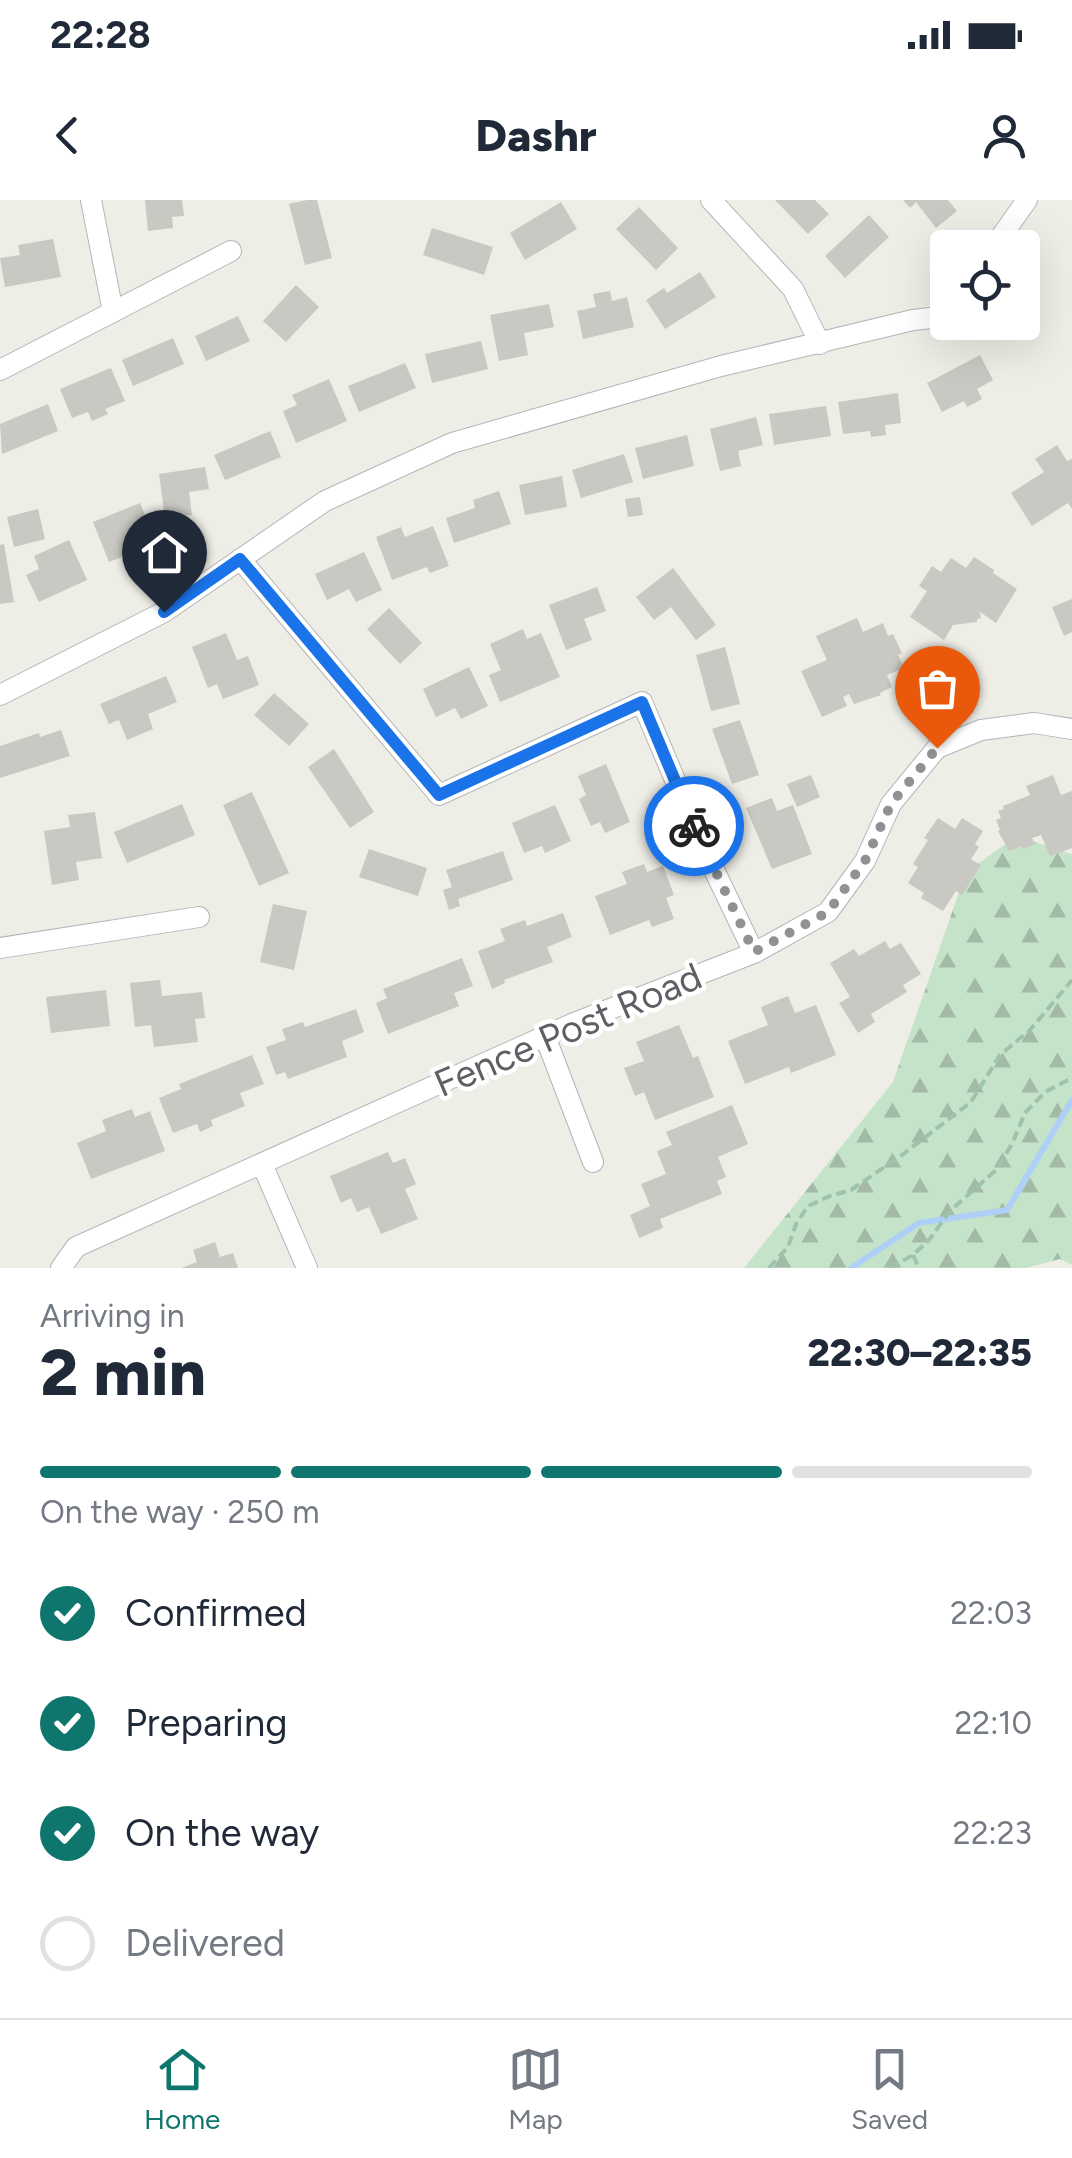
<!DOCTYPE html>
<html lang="en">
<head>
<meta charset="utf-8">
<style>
	:root { --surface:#fff; --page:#f6f6f7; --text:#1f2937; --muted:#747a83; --line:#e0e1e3; --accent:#0f766e }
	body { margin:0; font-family:Figtree,sans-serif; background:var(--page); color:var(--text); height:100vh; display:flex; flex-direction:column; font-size:38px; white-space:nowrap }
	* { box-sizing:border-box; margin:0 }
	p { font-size:32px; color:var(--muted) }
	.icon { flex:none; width:55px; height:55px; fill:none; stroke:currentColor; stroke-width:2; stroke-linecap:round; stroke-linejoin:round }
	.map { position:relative; height:1068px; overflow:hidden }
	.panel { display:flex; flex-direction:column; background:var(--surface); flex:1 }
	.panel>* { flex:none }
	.controls { position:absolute; left:930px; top:30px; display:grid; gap:20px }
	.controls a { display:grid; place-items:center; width:110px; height:110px; border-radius:10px; background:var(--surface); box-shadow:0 10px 40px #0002; font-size:50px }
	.pin { position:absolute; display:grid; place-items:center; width:85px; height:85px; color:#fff; margin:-102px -42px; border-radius:50% 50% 50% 0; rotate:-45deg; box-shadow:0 0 10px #0007 }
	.pin .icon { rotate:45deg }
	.courier { position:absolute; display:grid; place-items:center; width:100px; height:100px; margin:-50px; border:8px solid #1a73e8; border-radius:50%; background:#fff; color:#222; box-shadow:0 2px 12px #0007 }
	.overview em { font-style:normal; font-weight:800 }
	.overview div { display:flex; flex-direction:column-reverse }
	.overview { display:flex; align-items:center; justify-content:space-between; height:170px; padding:0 40px }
	h1 { font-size:65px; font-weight:800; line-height:75px }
	.bar { display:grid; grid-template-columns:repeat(4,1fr); gap:15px 10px; align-content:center; height:120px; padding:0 40px }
	.bar i { height:12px; border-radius:8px; background:var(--line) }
	.bar .active { background:var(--accent) }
	.bar p { grid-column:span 4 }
	ol { padding:0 40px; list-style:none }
	li { display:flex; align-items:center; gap:30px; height:110px }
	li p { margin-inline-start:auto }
	li .icon { padding:10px; border-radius:50%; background:var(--accent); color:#fff; stroke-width:4 }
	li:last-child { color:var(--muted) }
	li i { width:55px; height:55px; border:5px solid var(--line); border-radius:50% }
	.status { display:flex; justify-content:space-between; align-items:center; height:70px; padding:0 50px; background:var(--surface); direction:ltr }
	.status svg { height:28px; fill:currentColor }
	header { display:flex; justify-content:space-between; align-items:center; height:130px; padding:0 40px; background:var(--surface); font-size:45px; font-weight:800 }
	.tabs { display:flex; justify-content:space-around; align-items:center; height:140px; border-top:2px solid var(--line); background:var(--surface); font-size:28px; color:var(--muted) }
	.tabs a { display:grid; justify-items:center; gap:5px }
	.tabs .active { color:var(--accent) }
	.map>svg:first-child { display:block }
	.forest { fill:url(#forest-firs) }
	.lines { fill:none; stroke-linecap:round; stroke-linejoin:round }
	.stream { stroke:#aed0f6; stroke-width:6 }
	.building { fill:#c9c8c2 }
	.street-casing { stroke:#b3b5b9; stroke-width:22 }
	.path { stroke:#9ec3ac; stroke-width:4; stroke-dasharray:10 5; stroke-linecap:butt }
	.street { stroke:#fff; stroke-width:20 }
	.done { stroke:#909192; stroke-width:10; stroke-dasharray:0 18 }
	.route { stroke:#1a73e8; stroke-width:12 }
	.labels { text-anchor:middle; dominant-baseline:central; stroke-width:9; stroke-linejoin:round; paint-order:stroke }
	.street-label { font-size:38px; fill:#5d6064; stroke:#fff }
</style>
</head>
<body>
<div class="status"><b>22:28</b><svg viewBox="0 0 49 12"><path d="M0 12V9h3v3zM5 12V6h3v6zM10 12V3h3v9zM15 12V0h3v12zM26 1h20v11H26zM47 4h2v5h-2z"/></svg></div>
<header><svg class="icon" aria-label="back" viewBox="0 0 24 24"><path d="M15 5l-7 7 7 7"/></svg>Dashr<svg class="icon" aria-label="person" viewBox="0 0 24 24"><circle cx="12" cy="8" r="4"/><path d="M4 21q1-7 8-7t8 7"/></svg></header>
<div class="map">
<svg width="1072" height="1068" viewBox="0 0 1072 1068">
	<defs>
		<pattern id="forest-firs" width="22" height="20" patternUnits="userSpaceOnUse" patternTransform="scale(2.5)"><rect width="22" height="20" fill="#c5e3c8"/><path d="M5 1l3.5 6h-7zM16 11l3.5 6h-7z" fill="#a3bba6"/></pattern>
	</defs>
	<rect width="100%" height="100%" fill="#eeede6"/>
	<path class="forest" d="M1017 636 1072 654V1065L1060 1059 1026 1068H744L893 882 966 672Z"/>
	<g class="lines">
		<path class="stream" d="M851 1068 919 1023 1007 1010 1072 900"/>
	</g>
	<path class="building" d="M145 0H182L184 16 172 17 173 28 148 31Z
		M307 0H317L332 58 305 65 289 4Z
		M775 0H815L829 14 808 34Z
		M903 0H948L957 11 936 28 916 2 910 8Z
		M561 2 577 29 525 60 510 33Z
		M639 7 678 48 656 70 616 29Z
		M869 15 889 37 845 78 825 56Z
		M432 28 493 47 484 75 423 55Z
		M53 39 61 77 5 87 0 58 20 55 18 45Z
		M700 72 716 97 665 129 646 100 664 88 667 93Z
		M296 85 319 107 286 142 263 121Z
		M610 91 612 101 627 97 634 127 583 139 577 111 596 107 593 94Z
		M549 104 554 127 524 133 528 155 499 161 490 115Z
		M238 116 250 141 206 161 195 136Z
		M173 138 184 164 133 186 122 160Z
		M481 141 488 169 432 183 425 154Z
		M980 155 993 180 977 189 982 199 967 207 964 201 942 212 927 183Z
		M405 163 416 188 359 212 348 186Z
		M111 168 125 201 105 209 108 214 92 221 88 212 72 218 60 189Z
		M329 179 347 221 296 243 283 211 297 205 292 195Z
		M898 193 901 223 885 225 886 235 871 237 870 231 843 234 838 202Z
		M48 204 58 231 2 254 0 224Z
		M826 206 831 236 774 245 769 214Z
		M756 217 763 245 738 251 741 266 720 271 710 229Z
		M270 231 281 257 225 280 214 255Z
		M687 235 694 266 643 279 635 248Z
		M1057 245 1067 261 1072 259V309L1068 303 1032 326 1011 293 1044 272 1035 259Z
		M624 254 633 282 581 298 572 270Z
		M205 267 209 289 189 292 192 315 165 318 159 274Z
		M562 276 567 307 525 315 519 285Z
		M499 291 511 324 454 343 446 318 475 308 473 300Z
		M640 297 643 315 628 317 625 299Z
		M140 303 150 327 130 335 136 351 109 362 93 322Z
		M38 309 45 339 14 347 7 317Z
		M433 326 449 366 430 373 427 367 392 380 376 337 401 327 405 337Z
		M69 340 87 380 39 402 26 375 39 369 34 356Z
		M4 344 14 402 0 404V345Z
		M364 352 382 390 356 402 349 389 327 400 315 374Z
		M974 357 994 370 993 373 1017 389 996 423 980 412 981 418 977 419V422L953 425 944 440 910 417 927 391 919 386 932 366 941 372 951 358 966 368Z
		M673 368 716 425 696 440 671 407 654 420 636 397Z
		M597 387 606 411 584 419 592 440 566 450 549 405Z
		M1072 399V432L1064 436 1052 407Z
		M389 408 422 443 400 464 367 429Z
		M857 418 863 432 883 423 888 436 893 434 902 453 898 455 904 468 887 475 892 487 880 493 881 495 854 504 849 494 843 497 847 506 822 517 801 471 827 460 816 436Z
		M523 429 527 439 541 433 560 477 500 502 489 475 501 470 490 444Z
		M226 433 237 460 248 456 259 485 223 499 217 484 208 488 192 447Z
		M725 447 740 504 711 511 696 455Z
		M469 467 488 506 461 519 455 508 436 517 423 489Z
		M166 476 177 502 148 514 153 529 127 540 119 520 109 524 100 504Z
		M274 493 309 524 289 546 254 515Z
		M740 520 759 575 732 584 712 529Z
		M61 530 70 556 0 578V546L39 533 40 537Z
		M334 549 374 612 350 628 308 567Z
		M606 564 630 622 605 633 600 622 591 626 579 599 586 595 578 576Z
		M811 575 820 597 797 607 787 584Z
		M1053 575 1061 595 1072 591V648L1050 656 1041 635 1032 638 1035 644 1023 649 1022 646 1009 651 998 631 1000 630 996 620 1001 618 998 611 1004 609 1003 606 1030 595 1026 586Z
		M252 592 289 673 259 686 223 605Z
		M772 598 777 611 793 605 812 654 772 669 746 608Z
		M182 604 195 635 127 663 114 632Z
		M555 605 571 641 545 653 542 646 524 653 512 623Z
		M95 612 102 658 76 662 79 680 52 685 44 631 70 627 68 615Z
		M938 618 955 629 962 618 983 631 975 644 979 647 971 659 981 665 962 695 956 691 943 711 921 698 924 693 908 683 918 667 913 664 928 640 924 638Z
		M369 649 427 668 418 696 359 677Z
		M503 651 513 680 458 699 460 706 449 710 443 690 452 687 446 670Z
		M644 664 647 672 663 666 674 695 666 698 674 719 652 727 649 720 610 735 595 696 627 684 622 672Z
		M273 704 307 711 294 770 260 762Z
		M563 713 572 737 547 747 553 762 504 780 505 783 492 789 478 751 505 741 500 729 525 720 527 726Z
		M885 741 890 749 901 743 921 774 903 785 907 792 871 814 875 822 858 833 839 803 850 797 830 763 854 749 859 756Z
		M462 758 473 786 454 793 459 806 388 834 376 803 387 798 383 789Z
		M160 780 162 796 202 792 205 818 195 819 198 842 154 847 151 825 135 827 130 783Z
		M106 790 110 826 51 833 46 797Z
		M788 796 795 813 816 805 836 855 791 873 789 867 745 884 728 841 768 825 761 807Z
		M356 809 364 832 342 841 347 857 288 879 285 872 276 875 266 847 286 840 282 829 303 822 305 827Z
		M679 825 693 858 698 856 714 897 655 920 644 892 635 896 624 868 644 861 636 842Z
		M252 855 264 884 240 893 245 906 211 920 213 926 200 932 197 924 173 933 159 898 181 889 179 884Z
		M732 905 748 944 718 957 726 977 717 981 722 994 660 1019 663 1028 639 1038 630 1015 650 1006 641 984 666 974 657 951 672 945 666 932Z
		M132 909 135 917 150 911 165 951 91 979 77 943 106 931 102 920Z
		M388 952 393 963 405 958 416 984 405 989 418 1019 381 1034 369 1007 357 1012 351 998 341 1003 330 976Z
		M215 1042 220 1057 233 1053 238 1068H181L197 1062 193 1050Z"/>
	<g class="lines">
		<g class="street-casing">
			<path id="street" d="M91 0 113 112
				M711 0 793 89 820 144
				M993 48 1027 0
				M0 170 231 51
				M240 359 439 595 642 502 706 653 754 753
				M0 495 164 412 325 301 452 243 721 166 913 120 948 116
				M0 748 199 717
				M545 836 593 962
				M262 964 307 1068
				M61 1068 76 1047 574 823 754 753 828 712 865 661 891 604 937 548 981 530 1034 523 1072 529"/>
		</g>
		<path class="path" d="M913 1055 919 1068
			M769 1068 788 1047 796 1024 808 1006 830 996 851 990 902 955 971 902 1000 855 1030 830 1072 780
			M890 1068 913 1055 929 1040 950 1011 996 970 1012 944 1025 913 1045 892 1072 878"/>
		<use href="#street" class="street"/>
	</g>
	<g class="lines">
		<path class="done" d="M694 626 754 752 828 712 865 661 891 604 937 548"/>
		<path class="route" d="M164 412 240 359 439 595 642 502 694 626"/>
	</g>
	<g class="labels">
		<g class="street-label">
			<text transform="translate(568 830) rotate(-23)">Fence Post Road</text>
		</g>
	</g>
</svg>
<div class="controls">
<a><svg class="icon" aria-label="locate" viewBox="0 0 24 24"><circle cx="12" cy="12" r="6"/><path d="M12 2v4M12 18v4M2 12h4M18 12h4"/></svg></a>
</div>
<div class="pin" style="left:937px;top:548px;background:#ea580c"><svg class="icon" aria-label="bag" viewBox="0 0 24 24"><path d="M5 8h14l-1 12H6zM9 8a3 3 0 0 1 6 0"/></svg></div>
<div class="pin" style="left:164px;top:412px;background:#1f2937"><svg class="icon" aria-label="home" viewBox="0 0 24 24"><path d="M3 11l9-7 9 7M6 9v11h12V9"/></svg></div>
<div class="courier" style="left:694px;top:626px"><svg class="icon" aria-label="bike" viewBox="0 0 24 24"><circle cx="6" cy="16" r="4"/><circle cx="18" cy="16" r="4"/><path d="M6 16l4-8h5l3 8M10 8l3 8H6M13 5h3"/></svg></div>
</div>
<section class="panel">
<div class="overview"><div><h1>2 min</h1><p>Arriving in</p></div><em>22:30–22:35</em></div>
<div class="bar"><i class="active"></i><i class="active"></i><i class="active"></i><i></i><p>On the way · 250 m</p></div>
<ol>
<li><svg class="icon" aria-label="check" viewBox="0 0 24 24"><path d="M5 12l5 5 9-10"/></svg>Confirmed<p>22:03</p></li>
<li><svg class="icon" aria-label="check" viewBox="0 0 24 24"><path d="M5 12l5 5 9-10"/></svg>Preparing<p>22:10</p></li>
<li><svg class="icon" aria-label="check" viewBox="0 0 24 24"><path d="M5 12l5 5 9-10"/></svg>On the way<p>22:23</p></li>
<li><i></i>Delivered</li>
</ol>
</section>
<nav class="tabs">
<a class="active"><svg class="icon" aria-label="home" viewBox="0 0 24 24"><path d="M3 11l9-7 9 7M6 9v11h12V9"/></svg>Home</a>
<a><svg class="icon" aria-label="map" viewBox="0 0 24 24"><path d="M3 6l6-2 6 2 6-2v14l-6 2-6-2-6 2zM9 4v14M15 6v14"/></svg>Map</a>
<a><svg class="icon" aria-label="saved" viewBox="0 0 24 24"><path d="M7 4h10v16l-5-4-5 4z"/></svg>Saved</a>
</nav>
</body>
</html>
